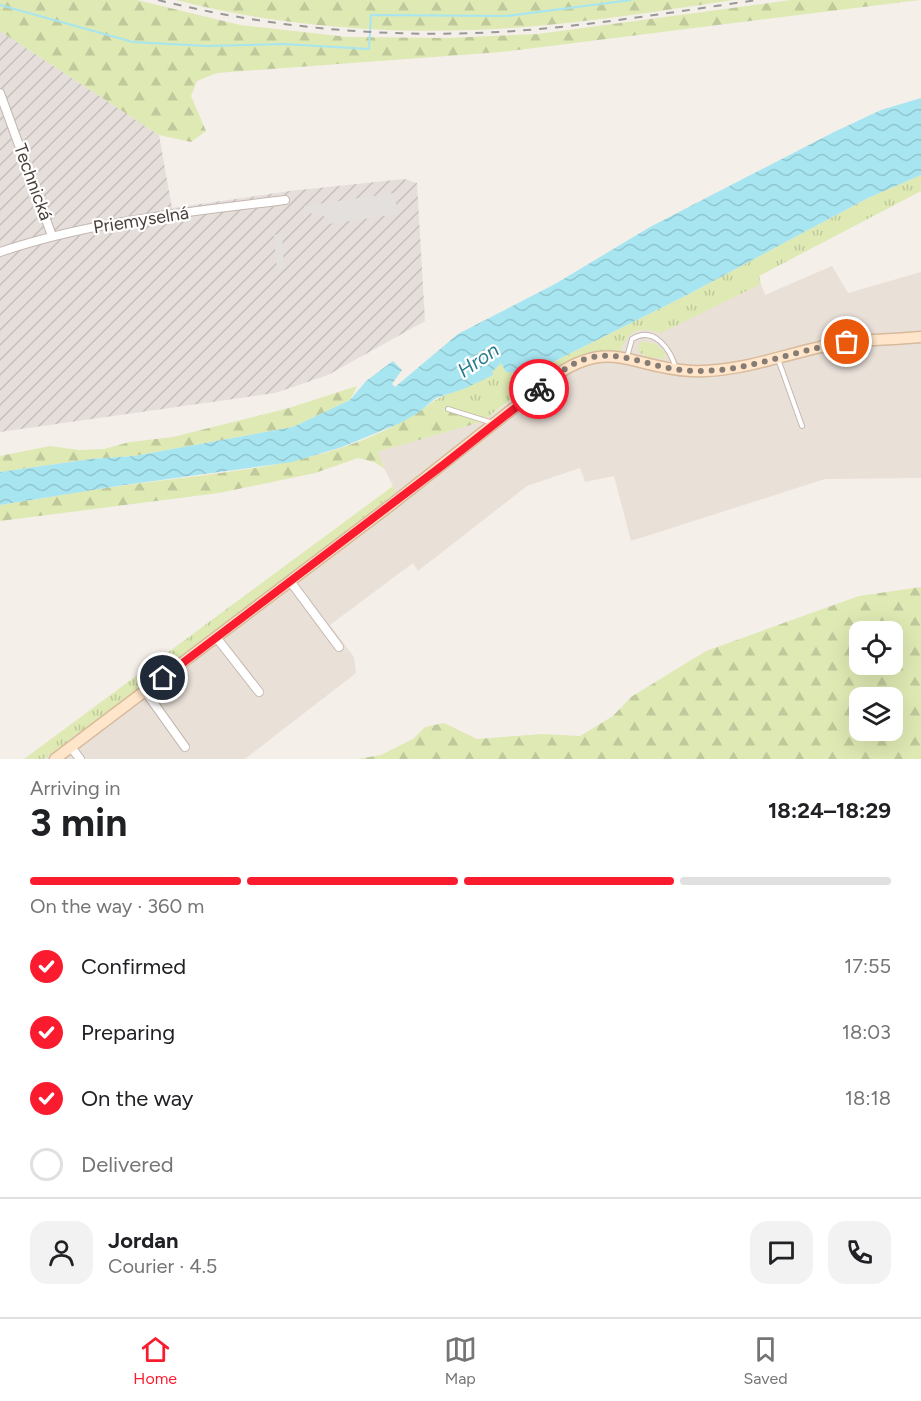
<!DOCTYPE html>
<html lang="en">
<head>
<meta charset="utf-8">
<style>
	:root { --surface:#fff; --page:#f2f2f2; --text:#202124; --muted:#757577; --line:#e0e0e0; --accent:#fb1b2f }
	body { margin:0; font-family:Figtree,sans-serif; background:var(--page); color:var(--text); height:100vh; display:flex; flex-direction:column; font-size:22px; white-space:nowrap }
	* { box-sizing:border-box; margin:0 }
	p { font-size:20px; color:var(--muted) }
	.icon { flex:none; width:33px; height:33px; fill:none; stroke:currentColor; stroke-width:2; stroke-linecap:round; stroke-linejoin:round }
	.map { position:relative; height:759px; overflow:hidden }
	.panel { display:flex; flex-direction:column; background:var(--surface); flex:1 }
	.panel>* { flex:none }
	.buttons { position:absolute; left:849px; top:621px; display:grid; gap:12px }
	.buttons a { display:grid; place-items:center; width:54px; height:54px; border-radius:12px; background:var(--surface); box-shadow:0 6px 24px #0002; font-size:30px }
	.pin { position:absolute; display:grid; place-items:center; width:51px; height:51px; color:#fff; margin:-26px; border:3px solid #fff; border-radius:50%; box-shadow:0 2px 6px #0007 }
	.courier { position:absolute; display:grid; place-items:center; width:60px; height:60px; margin:-30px; border:4px solid #fb1b2f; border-radius:50%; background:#fff; color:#222; box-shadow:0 2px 8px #0007 }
	.headline em { font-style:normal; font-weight:700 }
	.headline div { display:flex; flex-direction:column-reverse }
	.headline { display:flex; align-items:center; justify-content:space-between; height:102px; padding:0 30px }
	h1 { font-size:39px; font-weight:700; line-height:45px }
	.bar { display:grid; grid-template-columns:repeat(4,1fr); gap:9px 6px; align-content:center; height:72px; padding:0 30px }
	.bar i { height:8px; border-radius:4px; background:var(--line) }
	.bar .selected { background:var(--accent) }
	.bar p { grid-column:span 4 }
	.line { display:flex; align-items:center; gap:15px; padding:0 30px; border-top:2px solid var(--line) }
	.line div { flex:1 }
	.round { display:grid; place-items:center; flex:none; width:63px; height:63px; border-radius:18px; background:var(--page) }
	ol { padding:0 30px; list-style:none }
	li { display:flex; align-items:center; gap:18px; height:66px }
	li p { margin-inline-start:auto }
	li .icon { padding:6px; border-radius:50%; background:var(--accent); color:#fff; stroke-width:4 }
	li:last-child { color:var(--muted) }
	li i { width:33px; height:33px; border:3px solid var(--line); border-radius:50% }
	.dock { display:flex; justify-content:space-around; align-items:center; height:84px; border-top:2px solid var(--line); background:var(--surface); font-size:16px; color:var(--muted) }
	.dock a { display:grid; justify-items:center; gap:3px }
	.dock .selected { color:var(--accent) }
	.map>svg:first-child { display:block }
	.residential { fill:#e9e0d8 }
	.industrial { fill:url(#industrial-furrows) }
	.grass { fill:url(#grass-tufts) }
	.forest { fill:url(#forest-firs); fill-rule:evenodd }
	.parking { fill:#e4e0de }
	.water { fill:url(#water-waves) }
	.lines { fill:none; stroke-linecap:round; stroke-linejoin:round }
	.stream { stroke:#a7e5f1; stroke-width:2 }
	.lane-casing { stroke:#c4b7af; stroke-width:6 }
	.street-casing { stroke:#c4b7af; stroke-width:10 }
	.secondary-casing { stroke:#d8ba9c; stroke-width:13 }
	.lane { stroke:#fff; stroke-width:4 }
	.street { stroke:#fff; stroke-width:8 }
	.secondary { stroke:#ffe6ca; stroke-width:10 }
	.rail { stroke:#989898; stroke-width:2; stroke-dasharray:8 8; stroke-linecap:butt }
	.done { stroke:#857c76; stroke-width:6; stroke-dasharray:0 10.8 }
	.route { stroke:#fb1b2f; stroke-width:8 }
	.labels { text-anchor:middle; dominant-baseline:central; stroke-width:4.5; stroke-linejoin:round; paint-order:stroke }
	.street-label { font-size:18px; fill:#493e38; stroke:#fff }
	.water-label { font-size:20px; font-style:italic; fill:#287b8e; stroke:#fff }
</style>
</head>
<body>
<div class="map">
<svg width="921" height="759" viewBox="0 0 921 759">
	<defs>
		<pattern id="industrial-furrows" width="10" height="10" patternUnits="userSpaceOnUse" patternTransform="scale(1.5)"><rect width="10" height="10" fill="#e5dedb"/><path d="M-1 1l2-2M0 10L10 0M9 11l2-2" fill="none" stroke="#c6c0bd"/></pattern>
		<pattern id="grass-tufts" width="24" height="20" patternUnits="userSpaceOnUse" patternTransform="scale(1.5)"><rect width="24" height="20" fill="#dee9b3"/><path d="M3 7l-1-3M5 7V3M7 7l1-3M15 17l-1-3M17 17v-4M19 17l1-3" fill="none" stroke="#c0c99b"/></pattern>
		<pattern id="forest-firs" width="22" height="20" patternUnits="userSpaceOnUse" patternTransform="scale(1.5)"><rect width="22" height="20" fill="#dee9b3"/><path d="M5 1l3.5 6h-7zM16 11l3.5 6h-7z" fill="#c0c99b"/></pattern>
		<pattern id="water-waves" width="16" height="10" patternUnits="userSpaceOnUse" patternTransform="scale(1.5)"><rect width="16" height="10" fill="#a7e5f1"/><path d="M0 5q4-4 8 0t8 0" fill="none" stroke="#91c6cf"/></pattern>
	</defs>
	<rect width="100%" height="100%" fill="#f5efea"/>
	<path class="residential" d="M832 266 848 293 921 272V478L825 479 631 541 614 476 585 482 580 468 527 486 418 571 413 563 330 625 354 657 356 673 245 759H44L292 575 396 492 376 452 481 422 563 364 584 355 603 351 620 352 625 341 632 332 645 329 662 332 761 284 765 295Z"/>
	<path class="industrial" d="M0 31 159 135 172 208 290 191 404 179 417 183 425 321 328 375 275 393 0 432Z"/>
	<path class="grass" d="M921 175V191L759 276 761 284 661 333C637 327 630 329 620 352 614 352 607 350 601 351 562 355 513 399 481 422L430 404C441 394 476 385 492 375V372L501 362 519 373 533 372 689 294 868 198Z
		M642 341 656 344 665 353V359L646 357 639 352 638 346Z
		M393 486 396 492 292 575 44 759H24Z"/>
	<path class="forest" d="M0 0H137L240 25 348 37 447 38 538 34 791 0H920L501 52 217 73 197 81 191 96 206 131 191 142 159 135 0 31Z
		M176 0H733C659 11 586 23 511 28 405 36 279 27 176 0Z
		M357 386 350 400 293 427 134 456 91 459 0 472V456L50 446 80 450 104 449 130 442 173 437 289 408Z
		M430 404 481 422 377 452 385 469 374 462 358 458 315 473 219 493 0 521V505C50 497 100 488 150 482 245 470 349 462 430 404Z
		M921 587V759H357L381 755 413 739 425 727 444 723 477 739 542 734 580 736 613 716 631 697 706 651 859 596ZM860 632H892V664H860ZM860 698H892V730H860Z"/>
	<path class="parking" d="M394 193 398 214 329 224 327 217 304 212V206Z
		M282 234 284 268 277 269 274 235Z"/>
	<path class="water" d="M921 98V175L868 198 689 294 533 372 519 373 506 372 501 363 492 372 493 375 466 388 436 398 418 413 398 424 342 447 292 462 124 485 0 505V472L91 459 134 456 293 427 350 400 366 381 393 361 402 370 392 384 395 387 458 334 555 284 650 227 832 133 881 110Z"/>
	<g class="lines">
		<path class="stream" d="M0 5 133 42 207 46 284 44 369 49 371 15 507 16 631 0"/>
		<g class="lane-casing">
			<path id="lane" d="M627 357 632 339C654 325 671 350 676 369
				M778 359 802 426
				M448 409 493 423"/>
		</g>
		<g class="street-casing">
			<path id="street" d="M0 93 52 236
				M0 252C91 221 189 212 285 200
				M290 581 339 647
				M216 637 259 692
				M145 691 185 747
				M71 747 80 759"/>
		</g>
		<g class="secondary-casing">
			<path id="secondary" d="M55 759 392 504 552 378C610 336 631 368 691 371 739 373 784 354 830 345 860 339 891 340 921 337"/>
		</g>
		<use href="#lane" class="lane"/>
		<use href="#street" class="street"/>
		<use href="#secondary" class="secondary"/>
		<path class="rail" d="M158 0C286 32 419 41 550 28 619 21 688 10 757 0"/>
	</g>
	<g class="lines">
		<path class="done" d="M539 389C553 377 568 365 585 359 615 349 646 365 675 369 691 372 706 371 721 370 764 365 805 348 847 342"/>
		<path class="route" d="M163 678 443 465 539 389"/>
	</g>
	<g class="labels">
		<g class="street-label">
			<text transform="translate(33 182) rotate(70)">Technická</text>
			<text transform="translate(141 220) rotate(-9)">Priemyselná</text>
		</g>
		<g class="water-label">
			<text transform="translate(478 360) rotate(-34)">Hron</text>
		</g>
	</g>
</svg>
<div class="buttons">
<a><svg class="icon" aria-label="locate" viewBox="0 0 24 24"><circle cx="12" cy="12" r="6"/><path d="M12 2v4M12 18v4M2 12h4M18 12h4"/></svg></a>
<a><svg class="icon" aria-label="layers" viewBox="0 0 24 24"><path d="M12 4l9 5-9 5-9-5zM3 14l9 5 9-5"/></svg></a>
</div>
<div class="pin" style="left:847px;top:342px;background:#ea580c"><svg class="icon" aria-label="bag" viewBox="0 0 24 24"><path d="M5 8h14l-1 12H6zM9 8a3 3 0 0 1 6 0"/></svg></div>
<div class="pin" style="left:163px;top:678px;background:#1f2937"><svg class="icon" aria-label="home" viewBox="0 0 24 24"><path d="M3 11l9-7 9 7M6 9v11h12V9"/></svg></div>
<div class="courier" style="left:539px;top:389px"><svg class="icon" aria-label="bike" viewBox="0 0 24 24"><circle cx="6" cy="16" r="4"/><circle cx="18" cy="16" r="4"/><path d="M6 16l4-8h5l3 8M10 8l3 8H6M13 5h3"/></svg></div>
</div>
<section class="panel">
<div class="headline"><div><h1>3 min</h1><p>Arriving in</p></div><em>18:24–18:29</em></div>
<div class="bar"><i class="selected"></i><i class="selected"></i><i class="selected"></i><i></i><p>On the way · 360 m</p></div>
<ol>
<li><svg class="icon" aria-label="check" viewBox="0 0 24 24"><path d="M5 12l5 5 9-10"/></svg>Confirmed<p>17:55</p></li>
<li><svg class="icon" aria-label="check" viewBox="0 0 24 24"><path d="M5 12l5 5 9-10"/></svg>Preparing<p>18:03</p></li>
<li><svg class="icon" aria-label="check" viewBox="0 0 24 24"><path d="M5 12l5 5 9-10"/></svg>On the way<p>18:18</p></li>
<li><i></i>Delivered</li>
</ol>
<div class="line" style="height:108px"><a class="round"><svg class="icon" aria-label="person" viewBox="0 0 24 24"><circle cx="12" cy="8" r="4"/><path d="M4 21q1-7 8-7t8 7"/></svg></a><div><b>Jordan</b><p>Courier · 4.5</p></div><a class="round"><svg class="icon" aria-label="chat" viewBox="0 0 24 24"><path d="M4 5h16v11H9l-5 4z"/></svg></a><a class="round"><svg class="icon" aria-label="phone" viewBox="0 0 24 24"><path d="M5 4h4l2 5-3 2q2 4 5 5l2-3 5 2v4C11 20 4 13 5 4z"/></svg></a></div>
</section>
<nav class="dock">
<a class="selected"><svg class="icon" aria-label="home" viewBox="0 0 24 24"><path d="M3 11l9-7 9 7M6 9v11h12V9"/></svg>Home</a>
<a><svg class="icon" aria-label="map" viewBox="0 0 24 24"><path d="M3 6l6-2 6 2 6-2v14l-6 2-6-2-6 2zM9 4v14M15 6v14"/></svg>Map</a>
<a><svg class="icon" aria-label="saved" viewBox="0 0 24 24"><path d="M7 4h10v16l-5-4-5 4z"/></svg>Saved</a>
</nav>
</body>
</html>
